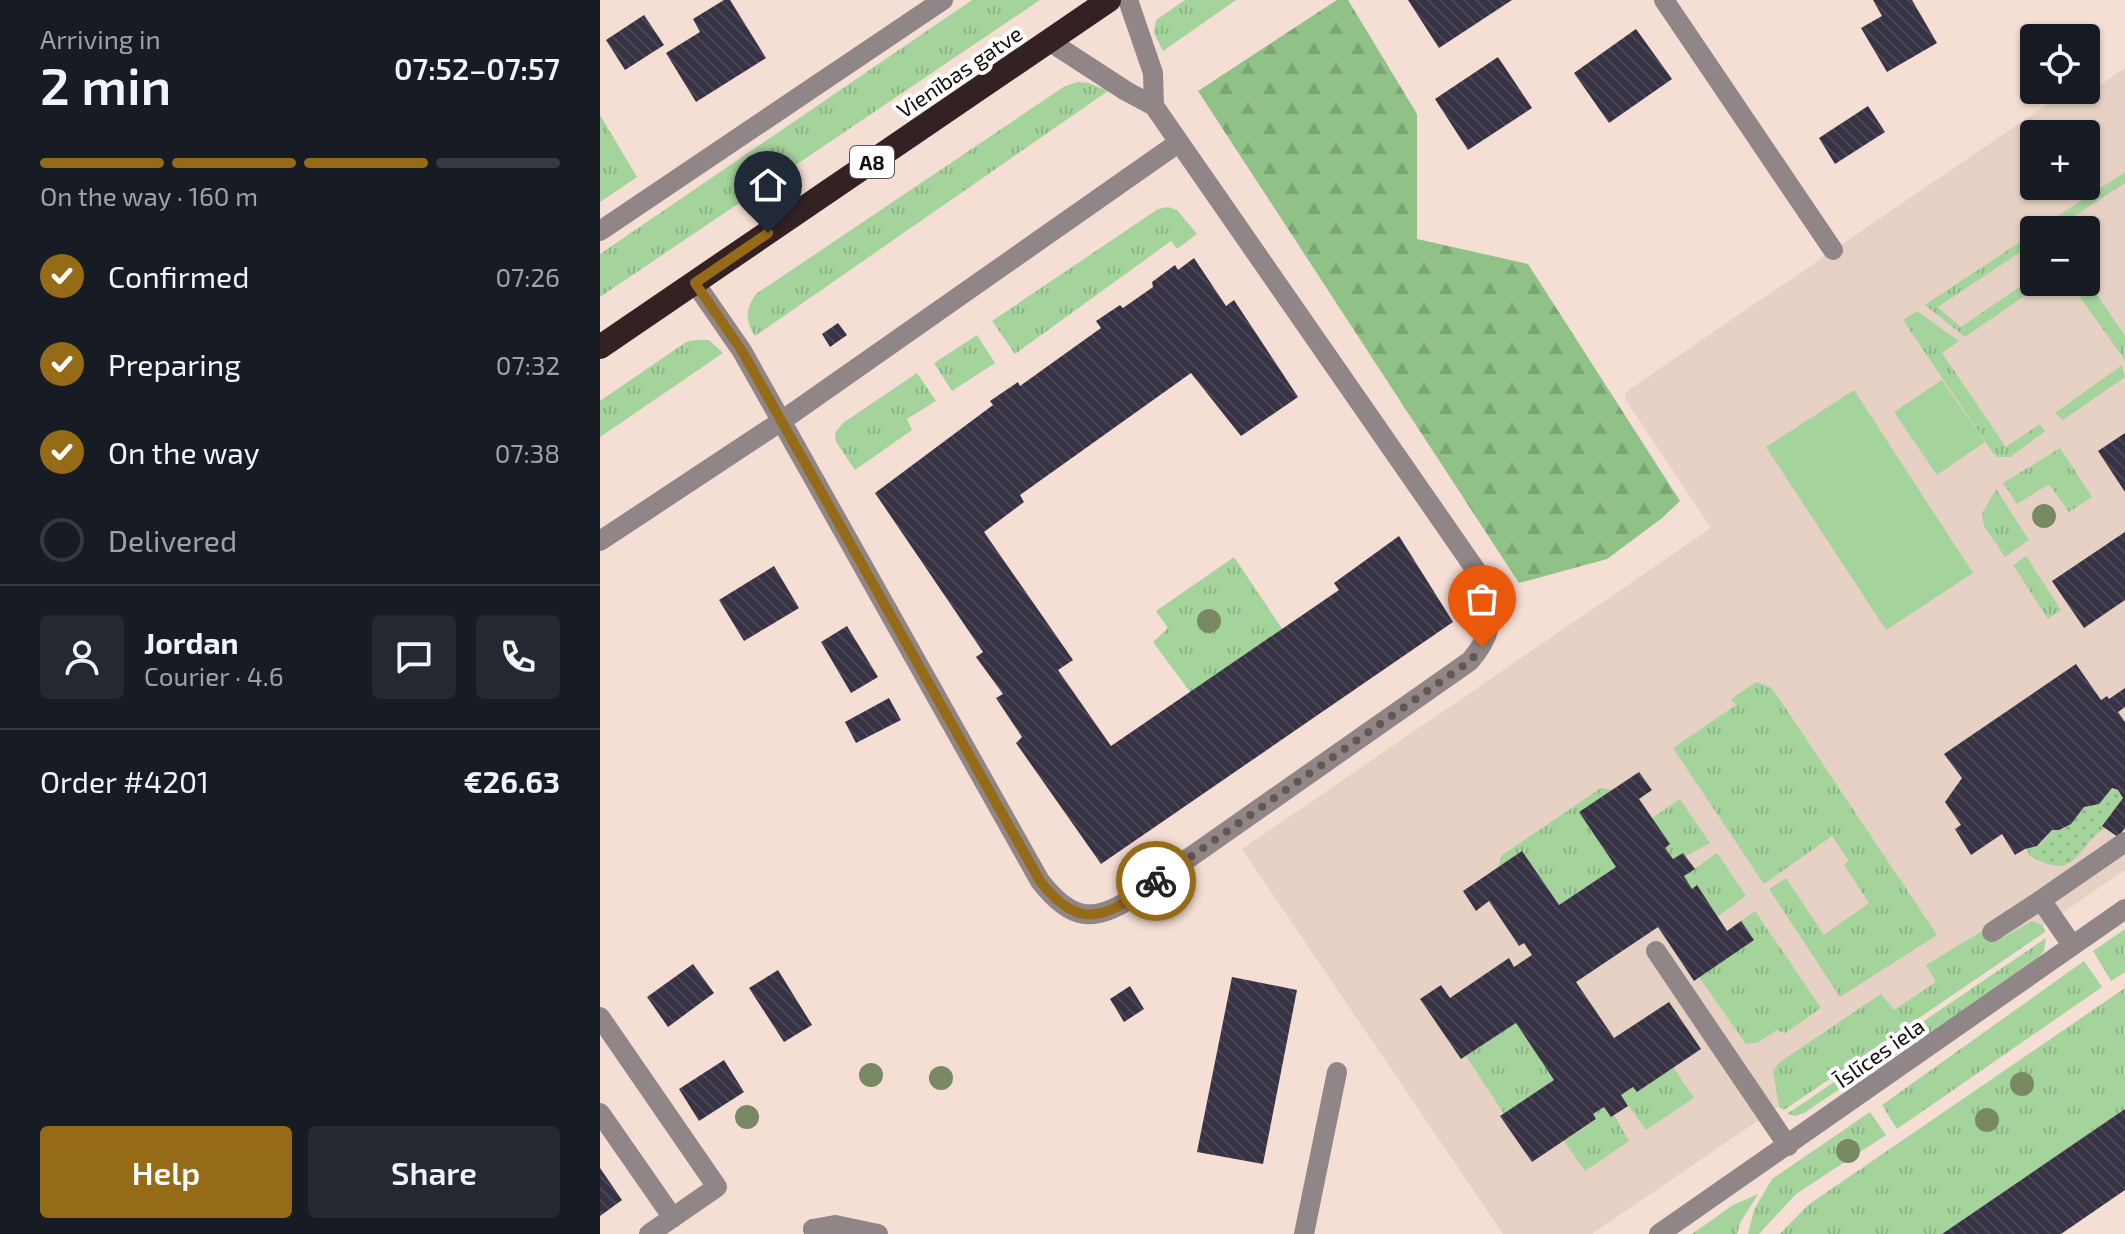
<!DOCTYPE html>
<html lang="en">
<head>
<meta charset="utf-8">
<style>
	:root { --surface:#171b24; --page:#242831; --text:#f1f3f6; --muted:#9ea1a6; --line:#363941; --accent:#966b18 }
	body { margin:0; font-family:"Exo 2",sans-serif; background:var(--page); color:var(--text); height:100vh; display:flex; flex-direction:column; font-size:30px; white-space:nowrap }
	* { box-sizing:border-box; margin:0 }
	p { font-size:26px; color:var(--muted) }
	.icon { flex:none; width:44px; height:44px; fill:none; stroke:currentColor; stroke-width:2; stroke-linecap:round; stroke-linejoin:round }
	.map { position:relative; flex:1; overflow:hidden }
	.sheet { display:flex; flex-direction:column; background:var(--surface); width:600px }
	.sheet>* { flex:none }
	.tools { position:absolute; left:1420px; top:24px; display:grid; gap:16px }
	.tools a { display:grid; place-items:center; width:80px; height:80px; border-radius:8px; background:var(--surface); box-shadow:0 2px 6px #0004; font-size:40px }
	.pin { position:absolute; display:grid; place-items:center; width:68px; height:68px; color:#fff; margin:-82px -34px; border-radius:50% 50% 50% 0; rotate:-45deg; box-shadow:0 0 8px #0007 }
	.pin .icon { rotate:45deg }
	.courier { position:absolute; display:grid; place-items:center; width:80px; height:80px; margin:-40px; border:6px solid #966b18; border-radius:50%; background:#fff; color:#222; box-shadow:0 2px 10px #0007 }
	.headline em { font-style:normal; font-weight:600 }
	.headline div { display:flex; flex-direction:column-reverse }
	.headline { display:flex; align-items:center; justify-content:space-between; height:136px; padding:0 40px }
	h1 { font-size:52px; font-weight:600; line-height:60px }
	.bar { display:grid; grid-template-columns:repeat(4,1fr); gap:12px 8px; align-content:center; height:96px; padding:0 40px }
	.bar i { height:10px; border-radius:6px; background:var(--line) }
	.bar .selected { background:var(--accent) }
	.bar p { grid-column:span 4 }
	.line { display:flex; align-items:center; gap:20px; padding:0 40px; border-top:2px solid var(--line) }
	.line div { flex:1 }
	.round { display:grid; place-items:center; flex:none; width:84px; height:84px; border-radius:8px; background:var(--page) }
	ol { padding:0 40px; list-style:none }
	li { display:flex; align-items:center; gap:24px; height:88px }
	li p { margin-inline-start:auto }
	li .icon { padding:8px; border-radius:50%; background:var(--accent); color:#fff; stroke-width:4 }
	li:last-child { color:var(--muted) }
	li i { width:44px; height:44px; border:4px solid var(--line); border-radius:50% }
	.cta { display:flex; gap:16px; margin-top:auto; padding:16px 40px }
	.cta a { flex:1; height:92px; border-radius:8px; background:var(--accent); color:#fff; font-size:32px; font-weight:600; line-height:92px; text-align:center }
	.cta a+a { background:var(--page); color:var(--text) }
	main { display:flex; flex:1; min-height:0 }
	.map>svg:first-child { display:block }
	.education { fill:#e7d1c4; fill-rule:evenodd }
	.grass { fill:url(#grass-tufts) }
	.forest { fill:url(#forest-firs) }
	.garden { fill:url(#garden-dots) }
	.pitch { fill:#a5d39c }
	.building { fill:url(#building-back-hatch) }
	.lines { fill:none; stroke-linecap:round; stroke-linejoin:round }
	.lane { stroke:#908587; stroke-width:20 }
	.street { stroke:#908587; stroke-width:20 }
	.highway { stroke:#332124; stroke-width:24 }
	.tree { fill:#798964 }
	.done { stroke:#635751; stroke-width:8; stroke-dasharray:0 14.4 }
	.route { stroke:#966b18; stroke-width:10 }
	.labels { text-anchor:middle; dominant-baseline:central; stroke-width:8; stroke-linejoin:round; paint-order:stroke }
	.shield { fill:#fff; stroke:#5b5654; stroke-width:2 }
	.shield-label { font-size:20px; font-weight:bold; fill:#150e0a }
	.street-label { font-size:22px; fill:#150e0a; stroke:#fff }
</style>
</head>
<body>
<main>
<section class="sheet">
<div class="headline"><div><h1>2 min</h1><p>Arriving in</p></div><em>07:52–07:57</em></div>
<div class="bar"><i class="selected"></i><i class="selected"></i><i class="selected"></i><i></i><p>On the way · 160 m</p></div>
<ol>
<li><svg class="icon" aria-label="check" viewBox="0 0 24 24"><path d="M5 12l5 5 9-10"/></svg>Confirmed<p>07:26</p></li>
<li><svg class="icon" aria-label="check" viewBox="0 0 24 24"><path d="M5 12l5 5 9-10"/></svg>Preparing<p>07:32</p></li>
<li><svg class="icon" aria-label="check" viewBox="0 0 24 24"><path d="M5 12l5 5 9-10"/></svg>On the way<p>07:38</p></li>
<li><i></i>Delivered</li>
</ol>
<div class="line" style="height:144px"><a class="round"><svg class="icon" aria-label="person" viewBox="0 0 24 24"><circle cx="12" cy="8" r="4"/><path d="M4 21q1-7 8-7t8 7"/></svg></a><div><b>Jordan</b><p>Courier · 4.6</p></div><a class="round"><svg class="icon" aria-label="chat" viewBox="0 0 24 24"><path d="M4 5h16v11H9l-5 4z"/></svg></a><a class="round"><svg class="icon" aria-label="phone" viewBox="0 0 24 24"><path d="M5 4h4l2 5-3 2q2 4 5 5l2-3 5 2v4C11 20 4 13 5 4z"/></svg></a></div>
<div class="line" style="height:104px"><div>Order #4201</div><b>€26.63</b></div>
<div class="cta"><a>Help</a><a>Share</a></div>
</section>
<div class="map">
<svg width="1525" height="1234" viewBox="0 0 1525 1234">
	<defs>
		<pattern id="grass-tufts" width="24" height="20" patternUnits="userSpaceOnUse" patternTransform="scale(2)"><rect width="24" height="20" fill="#a5d39c"/><path d="M3 7l-1-3M5 7V3M7 7l1-3M15 17l-1-3M17 17v-4M19 17l1-3" fill="none" stroke="#8db485"/></pattern>
		<pattern id="forest-firs" width="22" height="20" patternUnits="userSpaceOnUse" patternTransform="scale(2)"><rect width="22" height="20" fill="#90c187"/><path d="M5 1l3.5 6h-7zM16 11l3.5 6h-7z" fill="#7ba573"/></pattern>
		<pattern id="garden-dots" width="8" height="8" patternUnits="userSpaceOnUse" patternTransform="scale(2)"><rect width="8" height="8" fill="#a5d39c"/><path d="M2 2h.1M6 6h.1" fill="none" stroke="#8db485" stroke-width="1.8" stroke-linecap="round"/></pattern>
		<pattern id="building-back-hatch" width="6" height="6" patternUnits="userSpaceOnUse" patternTransform="scale(2)"><rect width="6" height="6" fill="#373344"/><path d="M-1 5l2 2M0 0l6 6M5-1l2 2" fill="none" stroke="#4a4755"/></pattern>
	</defs>
	<rect width="100%" height="100%" fill="#f5ded4"/>
	<path class="education" d="M1525 68V870L992 1234H903L642 849 1111 528 1026 400 1025 394 1030 389 1468 90H1473L1479 99ZM1434 134H1486V186H1434ZM1434 230H1486V282H1434Z"/>
	<path class="grass" d="M372 0H440L0 297V254Z
		M585 0H636L563 51 554 33 556 20Z
		M478 82 489 83 508 91 155 336C145 320 145 310 156 294L465 86Z
		M0 115 37 177 0 202Z
		M1525 172V183L1462 224 1456 217Z
		M568 207 577 210 597 234 577 249 571 241 415 354 392 321 558 209Z
		M1432 234 1434 243 1338 307 1361 327 1434 277V282H1445L1365 337 1325 305Z
		M1486 278 1525 336V360L1469 282H1486Z
		M1317 311 1359 341 1342 353 1406 447 1440 424 1445 431 1410 457H1398L1393 453 1303 320Z
		M377 335 395 363 352 391 334 363Z
		M96 340H109L123 353 0 437V401L86 342Z
		M1522 365 1525 377 1463 420 1455 413Z
		M317 373 336 401 307 419 312 430 255 470 236 442 235 433 243 423Z
		M1460 448 1492 497 1469 512 1449 484 1417 504 1403 483Z
		M1396 489 1429 540 1405 557 1384 526 1382 514Z
		M1426 556 1461 610 1448 619 1413 565Z
		M634 557 683 630 590 692 553 642 568 628 556 611Z
		M1156 682 1170 687 1176 694 1337 935 1240 997 1169 889 1186 878 1224 935 1269 903 1244 865 1249 861 1232 836 1164 884 1073 748 1136 705 1131 699Z
		M1001 788 1012 790 1016 867 959 905 899 867 901 856Z
		M1080 799 1110 843 1086 856 1083 853 1073 859 1065 848 1069 844 1052 818Z
		M1117 853 1146 896 1118 916 1097 886 1092 889 1084 876Z
		M1155 911 1221 1008 1185 1033 1177 1030 1157 1043 1146 1044 1099 977 1153 940 1141 921Z
		M1432 921 1443 926 1445 932 1184 1110 1179 1107 1173 1071 1180 1062 1281 994 1294 1010 1336 982 1326 965 1384 930 1402 938Z
		M1525 929V972L1511 981 1493 951Z
		M1446 938 1444 951 1437 959 1333 1034 1317 1037 1204 1113 1195 1116 1187 1114Z
		M1484 961 1502 987 1297 1129 1282 1105Z
		M1525 988V1109L1342 1234H1180L1208 1205Z
		M916 1023 954 1080 904 1114 866 1056Z
		M1073 1067 1094 1098 1046 1130 1021 1095 1033 1087 1037 1092Z
		M1004 1107 1011 1117 1014 1115 1029 1141 985 1171 964 1141 996 1120 993 1114Z
		M1270 1112 1286 1135 1196 1194 1159 1234H1148L1154 1210 1172 1179Z
		M1158 1194 1140 1223 1137 1234H1092L1133 1205Z"/>
	<path class="forest" d="M737 0H748L817 114V239L928 264 1080 501 1062 518 1007 559 919 583 598 91Z"/>
	<path class="garden" d="M1510 789 1518 790 1523 798 1502 825 1505 828C1475 846 1479 884 1430 856L1426 848 1440 845 1452 830C1471 829 1473 815 1486 806L1499 804Z"/>
	<path class="pitch" d="M1342 380 1385 442 1337 475 1294 412Z
		M1254 390 1373 573 1286 630 1166 447Z"/>
	<path class="building" d="M124 0H130L166 58 96 102 66 53 100 32 93 19Z
		M808 0H912L839 48Z
		M1273 0H1312L1337 43 1287 72 1261 28 1282 16Z
		M44 15 64 45 25 70 6 40Z
		M1036 29 1072 79 1009 123 974 73Z
		M898 57 932 108 868 150 835 99Z
		M1268 106 1285 132 1235 164 1219 138Z
		M594 258 626 306 634 300 698 397 641 436 591 373 420 495 424 502 384 532 473 660 458 670 511 746 739 590 734 583 799 536 853 622 501 864 416 743 422 737 396 698 403 694 376 657 383 652 275 493 393 405 390 401 418 382 420 386 501 328 496 321 520 305 523 308 553 287 552 282 575 265 578 270Z
		M238 323 247 335 230 347 222 334Z
		M1525 433V492L1498 451Z
		M1525 532V600L1484 628 1452 581Z
		M174 566 199 608 144 641 119 600Z
		M247 626 278 677 251 693 221 642Z
		M1476 664 1501 700 1507 696 1509 699 1525 688V707L1518 712 1525 722V828L1518 837 1502 826 1523 798 1518 790 1512 788 1499 804 1484 807 1471 824 1459 830H1452L1437 846 1425 849 1415 855 1402 834 1371 855 1355 829 1361 825 1345 802 1362 778 1344 754Z
		M289 698 301 720 256 743 245 722Z
		M1039 772 1052 790 1039 799 1070 844 1065 848 1073 859 1083 853 1095 869 1084 876 1092 889 1097 885 1127 931 1141 921 1154 940 1094 981 1058 927 976 982 1014 1038 1069 1002 1101 1049 1037 1092 1033 1087 1021 1095 1028 1106 1011 1117 1004 1107 993 1114 996 1119 932 1162 900 1116 954 1080 916 1023 861 1059 820 999 841 985 850 998 909 958 914 967 932 955 924 943 919 946 889 901 876 911 863 891 922 851 959 905 1016 867 979 812Z
		M93 964 114 993 68 1027 47 997Z
		M178 970 212 1025 184 1042 149 988Z
		M632 977 697 990 663 1164 597 1152Z
		M530 986 544 1009 524 1022 510 999Z
		M124 1060 144 1092 99 1121 79 1089Z
		M1525 1109V1190L1461 1234H1342Z
		M0 1168 22 1200 0 1216Z"/>
	<g class="lines">
		<path class="lane" d="M528 0 553 73 554 106
			M95 283 142 351 440 881C469 918 491 925 532 898L870 661C890 638 894 619 889 589L554 106 526 91 449 41
			M1441 900 1525 842
			M1392 932 1441 900 1472 945
			M1056 951 1188 1146
			M213 1229 235 1225 278 1234"/>
		<path class="street" d="M1064 0 1233 250
			M0 231 343 0
			M0 541 180 422 578 143
			M0 1017 117 1187 49 1234
			M0 1113 73 1218
			M213 1229 216 1234
			M704 1234 737 1072
			M1059 1234 1525 909"/>
		<path class="highway" d="M0 347 509 0"/>
	</g>
	<g class="tree">
		<circle cx="1444" cy="516" r="12"/>
		<circle cx="609" cy="621" r="12"/>
		<circle cx="271" cy="1075" r="12"/>
		<circle cx="341" cy="1078" r="12"/>
		<circle cx="1422" cy="1084" r="12"/>
		<circle cx="147" cy="1117" r="12"/>
		<circle cx="1387" cy="1120" r="12"/>
		<circle cx="1248" cy="1151" r="12"/>
	</g>
	<g class="lines">
		<path class="done" d="M556 881 870 661 882 647"/>
		<path class="route" d="M168 233 95 283 142 351 440 881C482 935 509 915 556 881"/>
	</g>
	<g class="labels">
		<rect class="shield" x="250" y="146" width="44" height="32" rx="6"/>
		<g class="shield-label">
			<text x="272" y="162">A8</text>
		</g>
		<g class="street-label">
			<text transform="translate(359 71) rotate(-34)">Vienības gatve</text>
			<text transform="translate(1279 1052) rotate(-35)">Īslīces iela</text>
		</g>
	</g>
</svg>
<div class="tools">
<a><svg class="icon" aria-label="locate" viewBox="0 0 24 24"><circle cx="12" cy="12" r="6"/><path d="M12 2v4M12 18v4M2 12h4M18 12h4"/></svg></a>
<a>+</a>
<a>−</a>
</div>
<div class="pin" style="left:882px;top:647px;background:#ea580c"><svg class="icon" aria-label="bag" viewBox="0 0 24 24"><path d="M5 8h14l-1 12H6zM9 8a3 3 0 0 1 6 0"/></svg></div>
<div class="pin" style="left:168px;top:233px;background:#1f2937"><svg class="icon" aria-label="home" viewBox="0 0 24 24"><path d="M3 11l9-7 9 7M6 9v11h12V9"/></svg></div>
<div class="courier" style="left:556px;top:881px"><svg class="icon" aria-label="bike" viewBox="0 0 24 24"><circle cx="6" cy="16" r="4"/><circle cx="18" cy="16" r="4"/><path d="M6 16l4-8h5l3 8M10 8l3 8H6M13 5h3"/></svg></div>
</div>
</main>
</body>
</html>
